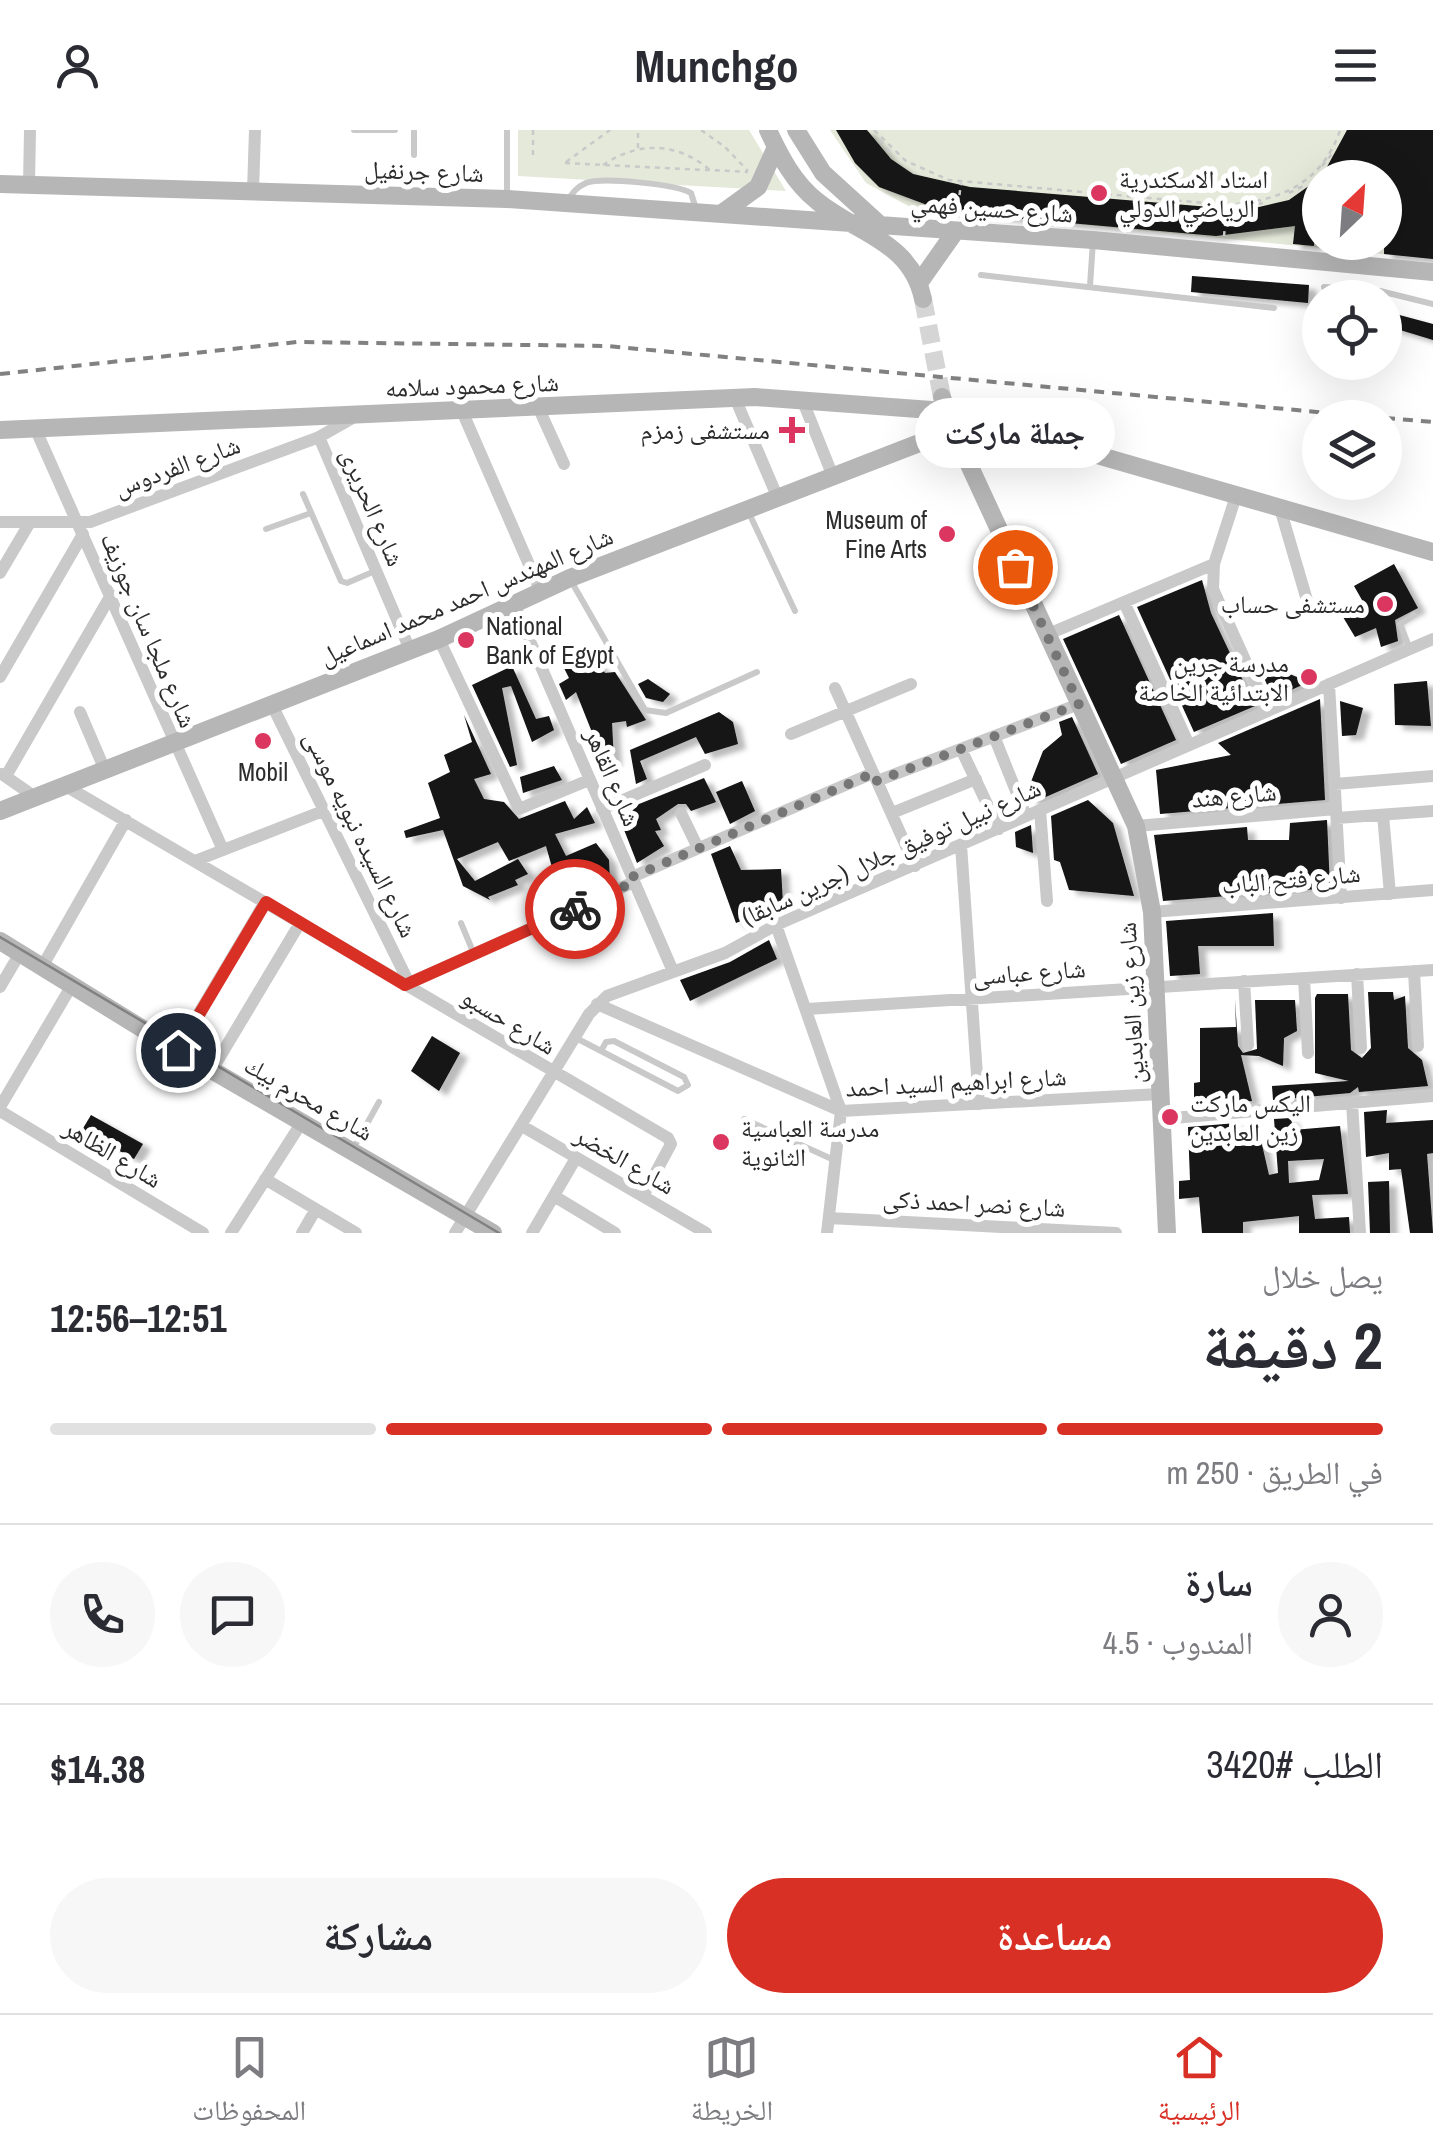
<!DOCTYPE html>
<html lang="ar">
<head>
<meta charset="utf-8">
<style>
	:root { --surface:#fff; --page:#f7f7f7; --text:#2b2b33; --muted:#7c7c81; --line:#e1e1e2; --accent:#d93025 }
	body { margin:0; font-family:"Archivo Narrow","Noto Naskh Arabic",sans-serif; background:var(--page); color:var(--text); direction:rtl; height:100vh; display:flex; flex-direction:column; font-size:38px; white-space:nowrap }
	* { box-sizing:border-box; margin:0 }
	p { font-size:32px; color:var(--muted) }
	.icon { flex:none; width:55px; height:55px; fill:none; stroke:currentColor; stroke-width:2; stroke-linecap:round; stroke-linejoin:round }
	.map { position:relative; height:1103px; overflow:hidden; direction:ltr }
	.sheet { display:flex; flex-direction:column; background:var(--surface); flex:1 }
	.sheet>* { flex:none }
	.needle { width:65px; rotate:25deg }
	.tools { position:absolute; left:1302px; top:30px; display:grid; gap:20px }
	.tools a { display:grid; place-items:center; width:100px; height:100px; border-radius:50%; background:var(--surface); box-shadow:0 10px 40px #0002; font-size:50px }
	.pin { position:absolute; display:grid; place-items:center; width:85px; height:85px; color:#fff; margin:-42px; border:5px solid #fff; border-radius:50%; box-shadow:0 2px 10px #0007 }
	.courier { position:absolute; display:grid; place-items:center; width:100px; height:100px; margin:-50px; border:8px solid #d93025; border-radius:50%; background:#fff; color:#222; box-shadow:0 2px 12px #0007 }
	.bubble { position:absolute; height:70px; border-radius:35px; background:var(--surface); box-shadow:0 10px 40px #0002; font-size:32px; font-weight:800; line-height:70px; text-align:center; direction:rtl }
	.overview em { font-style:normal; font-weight:800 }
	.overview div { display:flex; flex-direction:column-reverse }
	.overview { display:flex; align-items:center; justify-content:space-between; height:170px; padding:0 50px }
	h1 { font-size:65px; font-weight:800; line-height:75px }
	.bar { display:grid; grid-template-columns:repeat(4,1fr); gap:15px 10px; align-content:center; height:120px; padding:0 50px }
	.bar i { height:12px; border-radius:8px; background:var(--line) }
	.bar .selected { background:var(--accent) }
	.bar p { grid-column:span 4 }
	.line { display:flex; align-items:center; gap:25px; padding:0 50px; border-top:2px solid var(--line) }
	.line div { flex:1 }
	.round { display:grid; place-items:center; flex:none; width:105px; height:105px; border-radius:52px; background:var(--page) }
	.action { display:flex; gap:20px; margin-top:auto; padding:20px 50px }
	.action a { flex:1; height:115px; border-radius:60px; background:var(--accent); color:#fff; font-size:40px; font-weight:800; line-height:115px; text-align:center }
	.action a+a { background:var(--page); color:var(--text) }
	header { display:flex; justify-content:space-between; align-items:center; height:130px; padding:0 50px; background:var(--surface); font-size:45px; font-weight:800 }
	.dock { display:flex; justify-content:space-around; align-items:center; height:140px; border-top:2px solid var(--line); background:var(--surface); font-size:28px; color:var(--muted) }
	.dock a { display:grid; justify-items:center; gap:5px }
	.dock .selected { color:var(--accent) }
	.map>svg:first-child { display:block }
	.green { fill:#e5e9da; fill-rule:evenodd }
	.building { fill:#131313; fill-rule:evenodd; filter:url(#shadow) }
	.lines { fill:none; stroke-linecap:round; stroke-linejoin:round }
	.secondary-tunnel { stroke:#d5d5d5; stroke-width:18; stroke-dasharray:18 9; stroke-linecap:butt }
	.path { stroke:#c9c9c9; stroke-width:2.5; stroke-dasharray:5 5; stroke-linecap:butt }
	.lane { stroke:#c9c9c9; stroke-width:6 }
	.street { stroke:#c9c9c9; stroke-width:12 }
	.secondary { stroke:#b6b6b6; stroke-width:18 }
	.tram { stroke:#818181; stroke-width:2.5 }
	.rail { stroke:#818181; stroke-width:4; stroke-dasharray:10 8; stroke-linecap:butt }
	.done { stroke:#767676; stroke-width:10; stroke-dasharray:0 18 }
	.route { stroke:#d93025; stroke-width:12 }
	.poi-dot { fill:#db365f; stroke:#fff; stroke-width:4 }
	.labels { text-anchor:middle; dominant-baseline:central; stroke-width:10; stroke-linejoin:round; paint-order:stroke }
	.street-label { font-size:25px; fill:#2c2c2c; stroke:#fff }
	.poi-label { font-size:25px; fill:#2c2c2c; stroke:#fff; text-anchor:start }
</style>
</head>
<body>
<header><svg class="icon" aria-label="menu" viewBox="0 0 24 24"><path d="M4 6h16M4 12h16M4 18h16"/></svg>Munchgo<svg class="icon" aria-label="person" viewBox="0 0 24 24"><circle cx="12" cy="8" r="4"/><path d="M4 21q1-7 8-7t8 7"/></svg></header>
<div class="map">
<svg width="1433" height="1103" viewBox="0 0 1433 1103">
	<defs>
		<filter id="shadow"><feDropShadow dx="8" dy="5" stdDeviation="2.5" flood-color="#0004"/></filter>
	</defs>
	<rect width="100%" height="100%" fill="#fff"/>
	<path class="green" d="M518 0H749L786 61 518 46Z
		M830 0H1433V129L912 78 866 53ZM1320 48H1385V112H1320Z"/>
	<path class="building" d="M836 0H867L891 29 913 44 970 57 1246 80 1289 70 1320 48V108H1314V116L1293 114 1295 96 1216 106 968 84 930 76 879 57 855 33Z
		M1347 0H1433V129L1384 124 1385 48H1321Z
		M1192 146 1309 155 1308 173 1191 162Z
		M1392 183 1433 194V210L1387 196Z
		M1394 434 1418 478 1395 490 1398 511 1381 517 1376 498 1355 507 1340 482 1362 470 1354 456Z
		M1202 450 1211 483 1255 576 1194 602 1137 477Z
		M1119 485 1176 610 1121 634 1063 509Z
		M583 524 587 530 593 526 605 543 615 542 646 590 627 597 626 591 612 593 614 631 605 635 576 562 566 570 559 554 569 548 561 532Z
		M1256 530 1309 552 1273 568Z
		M512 536 536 589 549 586 554 600 532 612 511 556 502 558 517 635 510 637 472 555Z
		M648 549 670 564 663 572 646 568 638 554Z
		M1427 551 1431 596 1395 595 1394 554Z
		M1320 569 1325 670 1160 684 1156 640 1231 625 1218 613Z
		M1340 571 1363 578 1356 605 1342 606Z
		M719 582 733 592 738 614 705 624 696 607 640 631 647 649 636 654 630 620Z
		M464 585 491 644 474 649 484 669 504 672 519 689 565 671 574 689 587 677 595 693 555 704 566 726 596 713 609 730 610 752 554 777 545 745 553 741 546 716 509 731 498 712 457 729 475 751 518 729 528 744 515 750 518 755 488 767 490 770 463 756 443 700 406 708 404 701 440 688 428 653 450 642 444 625 472 612Z
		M1072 587 1098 644 1032 673 1027 662 1043 621 1062 605 1059 592Z
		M554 636 562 650 523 663 520 647Z
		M704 648 716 672 691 681 686 674H678L656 689 661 700 655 701 664 716 637 733 621 692 639 674Z
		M742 651 755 681 730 694 716 662Z
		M1088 670 1113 693 1134 766 1069 760 1060 732 1054 730 1051 686Z
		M1327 690 1330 758 1163 771 1154 705 1247 697 1248 710H1289L1290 693Z
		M1031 695 1033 723 1016 717 1015 702Z
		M730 716 741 740 781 739 783 774 736 793 711 724Z
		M1273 783 1274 816H1198L1200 844 1170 846 1166 791Z
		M769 810 777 829 690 871 680 850 730 832Z
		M1368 862H1393L1394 870 1405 866 1408 918 1422 930 1428 956 1359 962 1358 957 1350 963 1273 970 1272 956 1349 951 1315 943V868L1317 864H1348L1351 920 1362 928 1371 918Z
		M1235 869 1238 916 1243 923 1257 919 1255 870H1295L1297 901 1284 908 1283 936 1259 926 1241 925 1252 971 1194 976V953L1200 952V898L1236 897Z
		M432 906 460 923 439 961 411 941Z
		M1387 980 1386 993 1433 990V1023L1427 1024 1433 1103H1410L1401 1039 1389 1040V1023L1366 1027 1364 982Z
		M91 985 143 1014 134 1029 82 1000Z
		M1291 988 1293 1000 1340 996 1348 1064 1312 1065 1315 1089 1349 1087 1350 1103H1299V1086L1243 1092V1103H1202L1199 1067 1179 1069V1051L1190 1050 1188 997 1237 993 1238 1008 1260 1006 1269 1045 1278 1043 1274 989ZM1324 1029 1319 1050 1289 1053 1288 1031Z
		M1389 1051 1390 1103H1370L1368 1052Z"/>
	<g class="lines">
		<path class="secondary-tunnel" d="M923 169 942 267"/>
		<path class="path" d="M701 0 725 17 748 41
			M874 0 906 31 949 50 1227 75C1279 71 1322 54 1340 0
			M880 10 890 22
			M638 18V0
			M533 25V0
			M566 32 610 0
			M565 33 748 42
			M603 35C638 11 677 12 710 40
			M1322 36 1332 24
			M1289 63 1303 56
			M1248 75 1265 73
			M957 85 961 53
			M1224 106 1227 75"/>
		<path class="lane" d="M354 0H395
			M507 0V68
			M414 25V0
			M568 70C573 62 577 57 586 53 602 47 676 54 691 63L697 82
			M981 145 1274 178
			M1090 156 1093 111
			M1324 157 1380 161 1433 174
			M303 364 341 451 347 453 375 441
			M749 383 795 481
			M266 399 311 383
			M570 449 645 580 666 583 757 542
			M1410 519 1400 494 1414 485
			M461 793 474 824
			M576 908 678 961 688 955 684 947 614 911 606 912 601 921
			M744 989 834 1030
			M353 1019 379 972"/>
		<path class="street" d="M29 55 30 0
			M253 61 255 0
			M735 268 777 366
			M802 269 832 344
			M539 279 564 334
			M462 281 541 462
			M35 298 223 720
			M319 307 410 520
			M1236 366 1214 434 1213 459 1268 581
			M1280 378 1309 477
			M0 392H90L319 307 356 286
			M0 443 29 394
			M513 472 672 839
			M1124 472 1189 615
			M1046 505 1214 434
			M439 509 519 679 589 650
			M0 547 83 404
			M1329 554 1341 768
			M835 558 915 736
			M272 575 409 853
			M80 582 104 638
			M791 604 911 554
			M994 606 1026 686
			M961 619 999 699
			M2 644 35 667
			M6 646 111 465
			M877 651 1079 574
			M1335 654 1433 646
			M64 655 668 1008 671 1014 643 1066
			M602 679 705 635
			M1040 680 1047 771
			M681 683 698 718
			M892 683 976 649
			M1383 685 1390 764
			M1337 688 1433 681
			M1136 696 1336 679
			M961 715 979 974
			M195 731 323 681
			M632 747 873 643
			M1152 782 1433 760
			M776 795 841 981 827 1103
			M42 837 126 690
			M1414 841 1418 916
			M1357 844 1361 918
			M1304 848 1308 923
			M1244 851 1248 915
			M405 855 634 752
			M0 857 20 823
			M597 874 841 981 1160 964
			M807 879 1433 840
			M177 920 265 772
			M212 940 300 793
			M1352 973 1360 1103
			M0 977 72 855
			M0 981 203 1103
			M1161 989 1433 966
			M522 996 706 1103
			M265 1049 356 1103
			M554 1066 615 1103
			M829 1088 1116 1103
			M231 1103 302 992
			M302 1103 316 1079
			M455 1103 589 884 607 866 725 823 776 795 1433 509
			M532 1103 576 1028"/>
		<path class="secondary" d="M768 0C780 26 794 53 817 71 857 104 911 111 923 169
			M796 0 823 43 879 94
			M0 54 507 69 1093 110 1433 142
			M722 83 758 57 776 17
			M919 153 955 102
			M942 267 953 300 1136 696 1152 782 1167 1103
			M0 300 755 267 945 281 1433 422
			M0 681 439 509 570 448 953 300
			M0 811 177 920 493 1103"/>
		<path class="tram" d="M0 807 499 1103"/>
		<path class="rail" d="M0 244 297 212 607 216 1382 288
			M1385 288 1433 292"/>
	</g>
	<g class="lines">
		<path class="done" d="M575 779 634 752 632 747 874 643 877 651 1079 574 1015 437"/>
		<path class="route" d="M178 920 266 772 405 855 575 779"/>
	</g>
	<g class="poi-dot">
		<circle cx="1099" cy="63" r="10"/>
		<path d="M787 285h10v10h10v10h-10v10h-10v-10h-10v-10h10z"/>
		<circle cx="947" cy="404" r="10"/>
		<circle cx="1385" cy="474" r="10"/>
		<circle cx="466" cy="510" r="10"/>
		<circle cx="1309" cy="547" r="10"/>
		<circle cx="263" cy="611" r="10"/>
		<circle cx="1170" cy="987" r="10"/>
		<circle cx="721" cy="1012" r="10"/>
	</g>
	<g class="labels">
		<g class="street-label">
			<text transform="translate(424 41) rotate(2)">شارع جرنفيل</text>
			<text transform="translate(992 78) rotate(4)">شارع حسين فهمي</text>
			<text transform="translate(472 255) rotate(-2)">شارع محمود سلامه</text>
			<text transform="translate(177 336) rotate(-20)">شارع الفردوس</text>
			<text transform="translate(373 377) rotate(67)">شارع الحريرى</text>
			<text transform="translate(466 466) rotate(-23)">شارع المهندس احمد محمد اسماعيل</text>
			<text transform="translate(149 500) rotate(67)">شارع ملجا سان جوزيف</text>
			<text transform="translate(613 647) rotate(67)">شارع القاهر</text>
			<text transform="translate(1234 665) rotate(-5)">شارع هند</text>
			<text transform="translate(361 704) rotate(64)">شارع السيده نبويه موسى</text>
			<text transform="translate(891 722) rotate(-24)">شارع نبيل توفيق جلال (جرين سابقا)</text>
			<text transform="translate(1291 749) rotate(-5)">شارع فتح الباب</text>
			<text transform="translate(1029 842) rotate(-4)">شارع عباسى</text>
			<text transform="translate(1131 873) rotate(-93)">شارع زين العابدين</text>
			<text transform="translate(509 891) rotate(31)">شارع حسبو</text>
			<text transform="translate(956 952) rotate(-3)">شارع ابراهيم السيد احمد</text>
			<text transform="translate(309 968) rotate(30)">شارع محرم بيك</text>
			<text transform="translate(113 1023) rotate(31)">شارع الظاهر</text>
			<text transform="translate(625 1030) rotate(30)">شارع الخضر</text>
			<text transform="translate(974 1073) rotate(3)">شارع نصر احمد ذكى</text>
		</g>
		<g class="poi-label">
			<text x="1119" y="49">استاد الاسكندرية<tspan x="1119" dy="29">الرياضي الدولي</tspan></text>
			<text x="770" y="300" text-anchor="end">مستشفى زمزم</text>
			<text x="927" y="390" text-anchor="end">Museum of<tspan x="927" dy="29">Fine Arts</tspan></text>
			<text x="1365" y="474" text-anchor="end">مستشفى حساب</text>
			<text x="486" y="496">National<tspan x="486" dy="29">Bank of Egypt</tspan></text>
			<text x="1289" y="533" text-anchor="end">مدرسة جرين<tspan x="1289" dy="29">الابتدائية الخاصة</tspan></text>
			<text x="263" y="642" text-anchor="middle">Mobil</text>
			<text x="1190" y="973">اليكس ماركت<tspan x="1190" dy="29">زين العابدين</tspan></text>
			<text x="741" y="998">مدرسة العباسية<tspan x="741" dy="29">الثانوية</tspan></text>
		</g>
	</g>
</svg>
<div class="tools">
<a><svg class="needle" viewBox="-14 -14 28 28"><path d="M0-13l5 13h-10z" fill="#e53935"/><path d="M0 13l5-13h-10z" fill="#7c7c81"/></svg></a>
<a><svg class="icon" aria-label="locate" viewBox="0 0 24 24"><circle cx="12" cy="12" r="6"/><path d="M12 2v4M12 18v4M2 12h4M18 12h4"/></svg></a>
<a><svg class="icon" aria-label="layers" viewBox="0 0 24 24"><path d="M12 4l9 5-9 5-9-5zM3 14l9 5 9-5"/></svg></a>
</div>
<div class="pin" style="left:1015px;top:437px;background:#ea580c"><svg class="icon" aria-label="bag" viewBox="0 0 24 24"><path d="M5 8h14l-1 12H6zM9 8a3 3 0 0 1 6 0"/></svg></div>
<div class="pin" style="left:178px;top:920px;background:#1f2937"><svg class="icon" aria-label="home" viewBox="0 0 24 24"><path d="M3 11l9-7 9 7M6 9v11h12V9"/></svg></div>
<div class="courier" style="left:575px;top:779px"><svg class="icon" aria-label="bike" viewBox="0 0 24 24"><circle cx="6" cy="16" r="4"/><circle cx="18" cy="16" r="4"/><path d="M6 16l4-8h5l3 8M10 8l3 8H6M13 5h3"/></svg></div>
<div class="bubble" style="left:915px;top:268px;width:200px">جملة ماركت</div>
</div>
<section class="sheet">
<div class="overview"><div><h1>2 دقيقة</h1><p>يصل خلال</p></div><em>12:51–12:56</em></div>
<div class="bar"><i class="selected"></i><i class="selected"></i><i class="selected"></i><i></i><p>في الطريق · 250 m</p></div>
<div class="line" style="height:180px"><a class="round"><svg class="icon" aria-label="person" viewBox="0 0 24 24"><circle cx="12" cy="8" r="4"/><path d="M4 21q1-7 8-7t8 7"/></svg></a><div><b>سارة</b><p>المندوب · 4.5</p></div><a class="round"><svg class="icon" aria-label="chat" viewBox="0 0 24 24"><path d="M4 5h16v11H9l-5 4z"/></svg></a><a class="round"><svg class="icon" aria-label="phone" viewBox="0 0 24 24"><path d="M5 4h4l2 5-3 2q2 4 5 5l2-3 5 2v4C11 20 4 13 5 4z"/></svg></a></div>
<div class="line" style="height:130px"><div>الطلب #3420</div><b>$14.38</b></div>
<div class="action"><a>مساعدة</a><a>مشاركة</a></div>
</section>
<nav class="dock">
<a class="selected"><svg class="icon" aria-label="home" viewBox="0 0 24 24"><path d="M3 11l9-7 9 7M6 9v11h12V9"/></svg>الرئيسية</a>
<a><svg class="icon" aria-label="map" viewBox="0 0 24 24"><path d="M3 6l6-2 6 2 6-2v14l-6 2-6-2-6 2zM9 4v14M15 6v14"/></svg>الخريطة</a>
<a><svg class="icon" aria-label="saved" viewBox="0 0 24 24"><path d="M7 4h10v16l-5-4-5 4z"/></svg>المحفوظات</a>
</nav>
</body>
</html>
